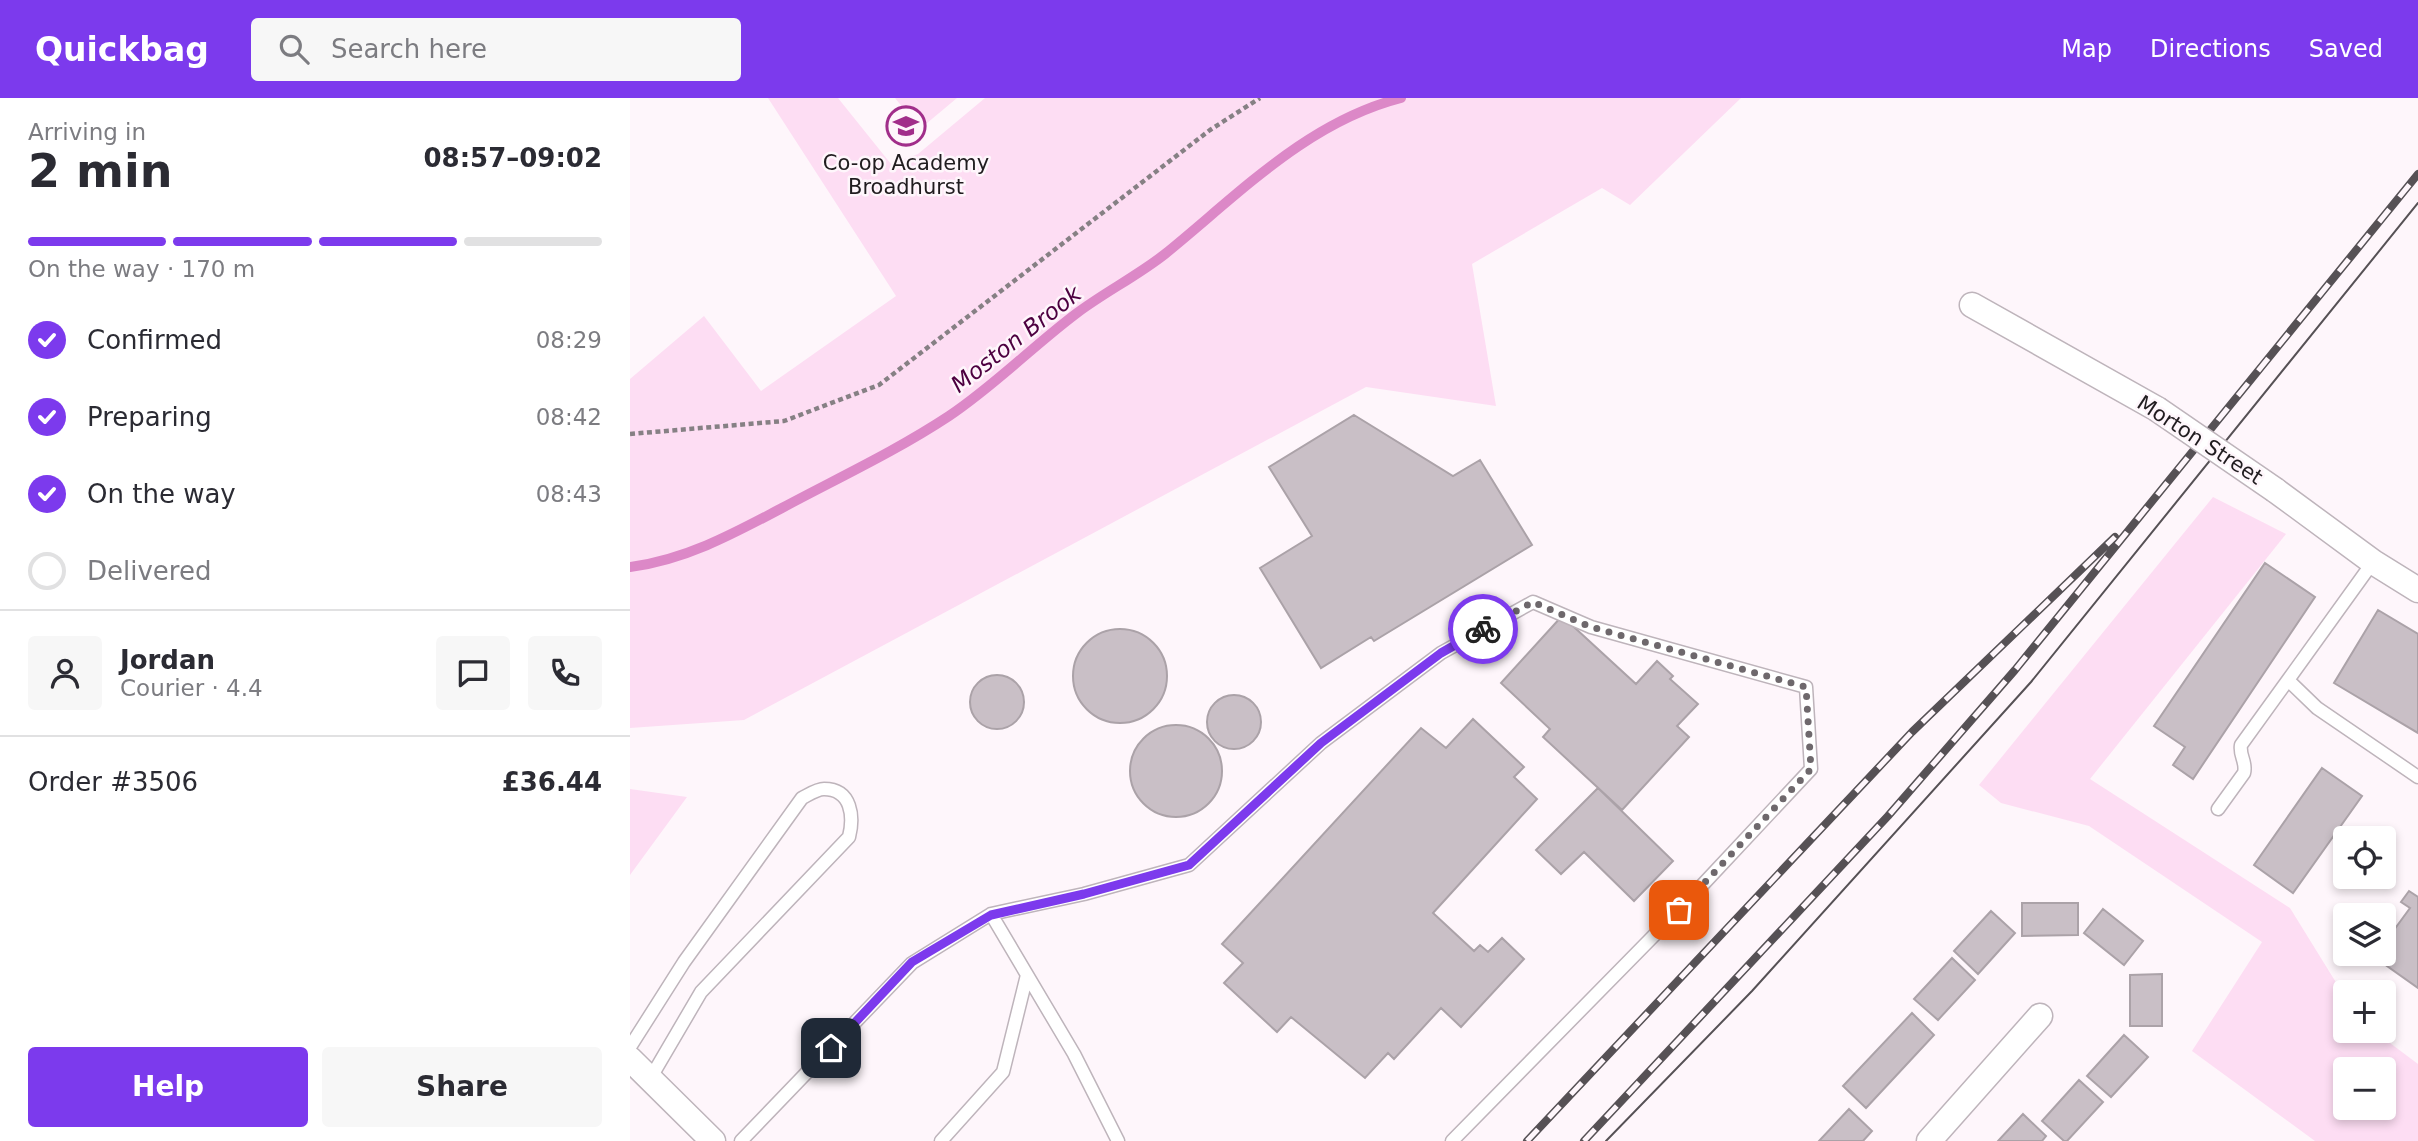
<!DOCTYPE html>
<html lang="en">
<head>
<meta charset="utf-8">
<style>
	:root { --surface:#fff; --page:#f7f7f7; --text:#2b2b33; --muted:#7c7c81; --line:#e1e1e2; --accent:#7c3aed }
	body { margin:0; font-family:"DejaVu Sans",sans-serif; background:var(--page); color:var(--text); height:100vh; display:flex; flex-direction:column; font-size:26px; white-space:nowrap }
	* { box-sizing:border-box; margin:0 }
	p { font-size:23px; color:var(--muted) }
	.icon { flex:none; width:38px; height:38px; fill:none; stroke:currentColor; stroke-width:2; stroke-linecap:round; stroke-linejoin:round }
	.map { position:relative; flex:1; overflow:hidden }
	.details { display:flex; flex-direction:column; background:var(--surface); width:630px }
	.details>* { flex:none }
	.tools { position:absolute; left:1703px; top:728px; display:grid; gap:14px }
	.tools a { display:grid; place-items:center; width:63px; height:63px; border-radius:7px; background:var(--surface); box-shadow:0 4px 10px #0003; font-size:35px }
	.pin { position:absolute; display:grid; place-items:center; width:60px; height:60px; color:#fff; margin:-30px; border-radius:14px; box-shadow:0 4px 10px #0006 }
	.courier { position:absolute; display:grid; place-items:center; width:70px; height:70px; margin:-35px; border:5px solid #7c3aed; border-radius:50%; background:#fff; color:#222; box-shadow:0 2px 9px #0007 }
	.summary em { font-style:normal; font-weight:700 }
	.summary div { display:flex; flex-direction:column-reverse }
	.summary { display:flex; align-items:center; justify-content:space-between; height:119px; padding:0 28px }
	h1 { font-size:46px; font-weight:700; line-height:52px }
	.bar { display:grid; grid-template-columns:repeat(4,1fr); gap:10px 7px; align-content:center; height:84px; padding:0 28px }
	.bar i { height:9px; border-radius:5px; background:var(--line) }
	.bar .selected { background:var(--accent) }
	.bar p { grid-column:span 4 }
	.line { display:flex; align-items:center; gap:18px; padding:0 28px; border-top:2px solid var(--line) }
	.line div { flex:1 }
	.round { display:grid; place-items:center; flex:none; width:74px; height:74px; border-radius:7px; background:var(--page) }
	ol { padding:0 28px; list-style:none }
	li { display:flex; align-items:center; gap:21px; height:77px }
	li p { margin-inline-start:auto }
	li .icon { padding:7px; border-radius:50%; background:var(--accent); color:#fff; stroke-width:4 }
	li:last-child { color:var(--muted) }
	li i { width:38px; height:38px; border:4px solid var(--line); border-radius:50% }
	.cta { display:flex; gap:14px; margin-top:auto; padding:14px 28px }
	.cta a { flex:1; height:80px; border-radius:7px; background:var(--accent); color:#fff; font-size:28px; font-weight:700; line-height:80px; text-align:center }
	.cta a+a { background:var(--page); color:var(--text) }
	header { display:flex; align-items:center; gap:42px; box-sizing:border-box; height:98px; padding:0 35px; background:var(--accent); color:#fff }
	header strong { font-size:33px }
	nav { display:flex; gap:38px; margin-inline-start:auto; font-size:24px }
	.search { width:490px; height:63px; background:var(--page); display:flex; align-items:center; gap:18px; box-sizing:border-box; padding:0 24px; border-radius:7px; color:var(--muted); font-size:26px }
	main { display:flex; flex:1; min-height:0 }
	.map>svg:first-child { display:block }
	.green { fill:#fdddf3; fill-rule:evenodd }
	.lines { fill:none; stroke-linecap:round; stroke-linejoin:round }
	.stream { stroke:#dc88c7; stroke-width:10 }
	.building { fill:#c9bfc6; stroke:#aba2a8; stroke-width:2 }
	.lane-casing { stroke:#beb4bb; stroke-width:15 }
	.street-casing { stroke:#beb4bb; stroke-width:27 }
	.path { stroke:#868084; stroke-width:4.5; stroke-dasharray:5 3.5; stroke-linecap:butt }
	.lane { stroke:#fff; stroke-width:12 }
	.street { stroke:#fff; stroke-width:24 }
	.tram { stroke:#565155; stroke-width:2 }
	.rail-casing { stroke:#565155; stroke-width:8 }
	.rail { stroke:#fef6fb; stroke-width:5; stroke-dasharray:16; stroke-linecap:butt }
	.street-bridge-casing { stroke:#beb4bb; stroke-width:27; stroke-linecap:butt }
	.street-bridge { stroke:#fff; stroke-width:24 }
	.done { stroke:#6e686c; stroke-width:7; stroke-dasharray:0 12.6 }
	.route { stroke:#7c3aed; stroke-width:9 }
	.labels { text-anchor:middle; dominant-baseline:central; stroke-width:5; stroke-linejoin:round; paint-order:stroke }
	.poi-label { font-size:21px; fill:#201c1f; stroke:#fef6fb }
	.street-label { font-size:21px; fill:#201c1f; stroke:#fef6fb }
	.water-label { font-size:23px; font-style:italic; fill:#4d0040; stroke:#fef6fb }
</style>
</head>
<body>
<header>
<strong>Quickbag</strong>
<div class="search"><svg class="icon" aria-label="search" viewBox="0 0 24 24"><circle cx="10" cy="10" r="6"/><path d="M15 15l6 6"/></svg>Search here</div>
<nav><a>Map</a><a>Directions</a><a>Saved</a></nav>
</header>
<main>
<section class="details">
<div class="summary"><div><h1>2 min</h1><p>Arriving in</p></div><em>08:57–09:02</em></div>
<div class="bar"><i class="selected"></i><i class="selected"></i><i class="selected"></i><i></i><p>On the way · 170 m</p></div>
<ol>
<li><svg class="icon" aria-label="check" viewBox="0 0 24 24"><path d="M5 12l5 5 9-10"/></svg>Confirmed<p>08:29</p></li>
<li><svg class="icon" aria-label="check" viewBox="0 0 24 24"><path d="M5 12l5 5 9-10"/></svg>Preparing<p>08:42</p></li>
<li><svg class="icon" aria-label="check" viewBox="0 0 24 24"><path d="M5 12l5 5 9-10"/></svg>On the way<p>08:43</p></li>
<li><i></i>Delivered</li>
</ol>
<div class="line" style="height:126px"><a class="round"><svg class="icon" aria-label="person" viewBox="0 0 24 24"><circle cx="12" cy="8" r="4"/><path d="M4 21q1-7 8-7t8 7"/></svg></a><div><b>Jordan</b><p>Courier · 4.4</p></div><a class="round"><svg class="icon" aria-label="chat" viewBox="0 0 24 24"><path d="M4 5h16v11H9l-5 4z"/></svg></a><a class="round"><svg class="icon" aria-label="phone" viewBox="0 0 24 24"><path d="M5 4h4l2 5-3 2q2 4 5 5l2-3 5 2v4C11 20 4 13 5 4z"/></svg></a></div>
<div class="line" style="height:91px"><div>Order #3506</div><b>£36.44</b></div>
<div class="cta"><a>Help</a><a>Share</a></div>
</section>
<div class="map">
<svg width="1788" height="1043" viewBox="0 0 1788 1043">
	<rect width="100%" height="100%" fill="#fef6fb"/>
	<path class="green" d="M138 0H208L261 66 288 56 355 0H1111L1000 107 972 90 842 166 866 308 736 289 114 622 0 630V281L74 218 131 293 266 198Z
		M265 0H327L290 31Z
		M1583 399 1656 436 1460 681 1660 810 1715 899V933H1744L1788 966V1043H1685L1562 953 1632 844 1459 728 1371 705 1349 687ZM1715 971H1754V1010H1715Z
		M0 691 57 699 0 777Z"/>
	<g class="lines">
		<path class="stream" d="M0 469C55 462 103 436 152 410 208 380 266 353 319 318 364 288 403 248 447 215 475 194 507 178 535 156 608 97 677 24 771 0"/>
	</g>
	<path class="building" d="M724 317 823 378 850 362 902 447 744 543 741 539 691 570 630 470 682 438 639 369Z
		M1635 465 1685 499 1563 681 1543 667 1555 649 1524 628Z
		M1748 512 1788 536V635L1704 585Z
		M932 518 1006 586 1027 563 1043 578 1040 581 1068 606 1047 628 1059 639 992 712 913 639 920 631 871 585Z
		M443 578a47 47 0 1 1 94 0a47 47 0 1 1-94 0Z
		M340 604a27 27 0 1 1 54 0a27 27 0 1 1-54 0Z
		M577 624a27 27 0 1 1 54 0a27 27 0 1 1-54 0Z
		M843 621 894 669 884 679 907 701 803 815 844 853 850 847 858 854 872 840 894 861 831 929 811 910 764 961 758 955 735 980 661 919 647 934 594 885 613 865 592 846 791 630 816 650Z
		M500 673a46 46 0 1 1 92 0a46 46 0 1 1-92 0Z
		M1692 670 1732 698 1663 795 1624 767Z
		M968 690 1043 763 1004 803 954 754 931 776 906 752Z
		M1779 793 1788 799V890L1740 856H1754V834L1756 831 1761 836 1780 810 1771 804Z
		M1392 805H1448V837L1392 838Z
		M1473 811 1513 843 1494 867 1454 835Z
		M1361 813 1385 835 1348 876 1324 853Z
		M1322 860 1345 882 1308 922 1284 901Z
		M1532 876V928H1500V877Z
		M1282 915 1304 937 1236 1010 1213 988Z
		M1494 937 1518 959 1481 999 1457 978Z
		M1449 982 1473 1004 1437 1043H1434L1412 1023Z
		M1219 1011 1242 1033 1233 1043H1189Z
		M1393 1016 1416 1038 1412 1043H1368Z"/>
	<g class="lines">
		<g class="lane-casing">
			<path id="lane" d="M1743 464 1658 582 1687 610 1788 679
				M1588 711 1614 675C1617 664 1609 658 1611 647L1658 582
				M0 949 54 864 172 700C178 697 187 691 194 691 222 691 224 719 219 739L71 894 20 981
				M111 1043 282 865 361 816
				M311 1043 373 974 397 877
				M488 1043 444 956 361 816 454 796 559 767 691 645 811 555 903 504 961 529 1176 589 1181 671 1049 812 822 1043"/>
		</g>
		<g class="street-casing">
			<path id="street" d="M1342 207 1527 311
				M1645 392 1743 464 1788 492
				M0 961 83 1043
				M1299 1043 1410 918"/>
		</g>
		<path class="path" d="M0 336 154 323 249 287 580 32 630 0"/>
		<use href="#lane" class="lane"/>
		<use href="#street" class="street"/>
		<path class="tram" d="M976 1043 1122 893 1401 584 1788 105"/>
		<g class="rail-casing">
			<path id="rail" d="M897 1043 1282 634 1485 439
				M954 1043 1258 718 1385 572 1788 76"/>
		</g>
		<use href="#rail" class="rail"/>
		<g class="street-bridge-casing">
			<path id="street-bridge" d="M1527 311 1645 392"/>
		</g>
		<use href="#street-bridge" class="street-bridge"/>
	</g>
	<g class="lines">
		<path class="done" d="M853 531 903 504 961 529 1176 589 1181 671 1049 812"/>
		<path class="route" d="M201 950 282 864 361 817 454 796 559 767 691 645 811 555 853 531"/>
	</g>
	<defs>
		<g id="school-ring" transform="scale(2.0125)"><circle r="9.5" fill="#fef6fb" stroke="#a12e8a" stroke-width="1.5"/><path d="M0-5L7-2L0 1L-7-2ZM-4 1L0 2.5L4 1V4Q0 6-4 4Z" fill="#a12e8a"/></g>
	</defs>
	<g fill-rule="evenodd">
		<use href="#school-ring" x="276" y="28"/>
	</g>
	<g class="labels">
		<g class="poi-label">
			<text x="276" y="65">Co-op Academy<tspan x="276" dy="24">Broadhurst</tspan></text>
		</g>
		<g class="street-label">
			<text transform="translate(1570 342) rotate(33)">Morton Street</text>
		</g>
		<g class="water-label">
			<text transform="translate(386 241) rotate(-38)">Moston Brook</text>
		</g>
	</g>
</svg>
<div class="tools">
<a><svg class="icon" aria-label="locate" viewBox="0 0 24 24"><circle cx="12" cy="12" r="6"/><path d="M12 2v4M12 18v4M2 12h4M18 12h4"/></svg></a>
<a><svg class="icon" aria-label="layers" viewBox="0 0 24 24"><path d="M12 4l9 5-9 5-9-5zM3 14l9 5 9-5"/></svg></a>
<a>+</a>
<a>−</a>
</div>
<div class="pin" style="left:1049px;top:812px;background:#ea580c"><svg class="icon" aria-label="bag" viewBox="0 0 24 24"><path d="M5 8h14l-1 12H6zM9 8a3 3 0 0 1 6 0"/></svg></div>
<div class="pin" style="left:201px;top:950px;background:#1f2937"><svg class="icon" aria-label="home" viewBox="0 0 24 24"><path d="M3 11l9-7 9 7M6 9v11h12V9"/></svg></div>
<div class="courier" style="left:853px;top:531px"><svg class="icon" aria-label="bike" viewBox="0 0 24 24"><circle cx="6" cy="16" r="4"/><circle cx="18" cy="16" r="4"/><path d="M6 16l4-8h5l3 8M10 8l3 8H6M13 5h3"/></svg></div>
</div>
</main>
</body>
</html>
